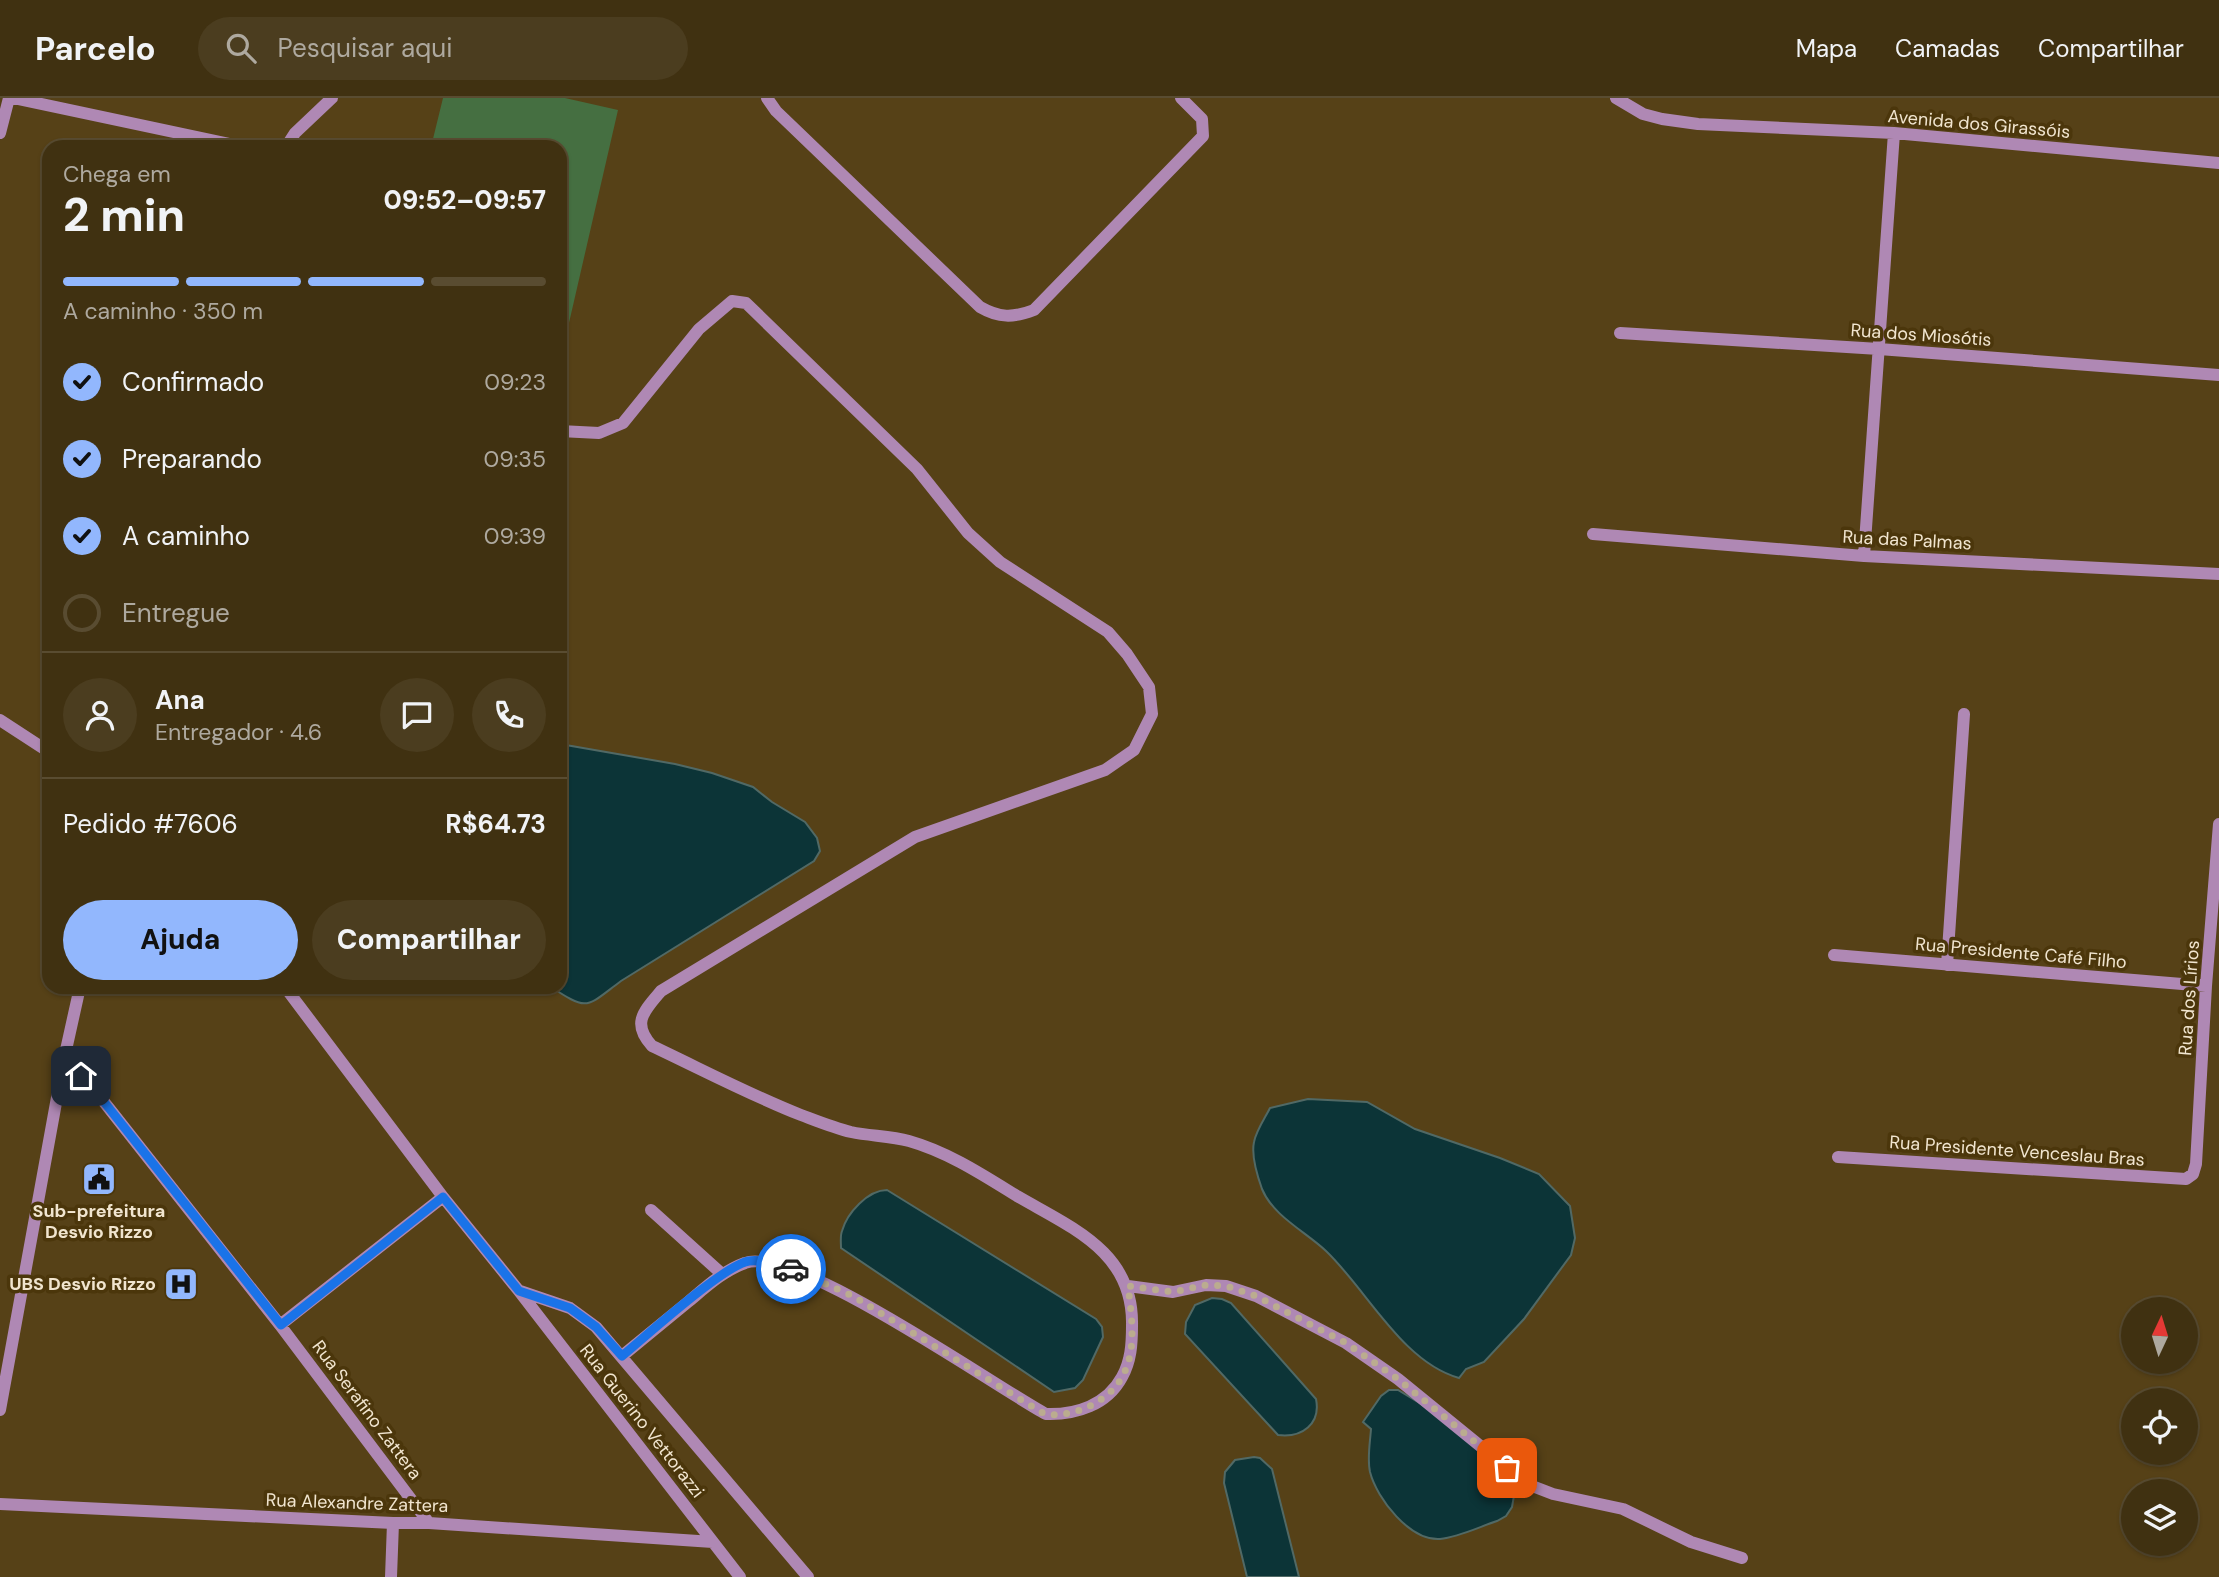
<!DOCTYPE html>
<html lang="pt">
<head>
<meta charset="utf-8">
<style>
	:root { --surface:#403111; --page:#4b3d1f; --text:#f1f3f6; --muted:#aea99f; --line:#594c31; --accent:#92b7fd }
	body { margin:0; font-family:"DM Sans",sans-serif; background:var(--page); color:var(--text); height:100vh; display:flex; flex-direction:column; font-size:26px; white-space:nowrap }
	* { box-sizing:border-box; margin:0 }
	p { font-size:23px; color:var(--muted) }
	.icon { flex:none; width:38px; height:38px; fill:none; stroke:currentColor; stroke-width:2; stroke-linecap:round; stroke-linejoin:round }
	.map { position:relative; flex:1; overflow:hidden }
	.details { position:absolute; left:42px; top:42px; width:525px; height:854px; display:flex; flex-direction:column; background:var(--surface); border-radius:21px; box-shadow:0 2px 5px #0004,0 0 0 2px var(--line) }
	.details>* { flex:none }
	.needle { width:46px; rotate:4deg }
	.tools { position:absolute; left:2121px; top:1199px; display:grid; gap:14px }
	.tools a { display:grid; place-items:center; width:77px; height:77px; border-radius:50%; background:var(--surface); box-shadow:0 2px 5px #0004,0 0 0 2px var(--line); font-size:35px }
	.pin { position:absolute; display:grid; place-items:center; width:60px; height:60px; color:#fff; margin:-30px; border-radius:14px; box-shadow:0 4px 10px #0006 }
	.courier { position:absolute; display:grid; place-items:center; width:70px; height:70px; margin:-35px; border:5px solid #1a73e8; border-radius:50%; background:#fff; color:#222; box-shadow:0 2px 9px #0007 }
	.summary em { font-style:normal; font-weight:800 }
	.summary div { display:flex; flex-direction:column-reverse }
	.summary { display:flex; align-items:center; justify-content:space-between; height:119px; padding:0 21px }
	h1 { font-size:46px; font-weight:800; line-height:52px }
	.bar { display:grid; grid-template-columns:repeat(4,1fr); gap:10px 7px; align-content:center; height:84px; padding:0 21px }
	.bar i { height:9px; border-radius:5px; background:var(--line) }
	.bar .active { background:var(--accent) }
	.bar p { grid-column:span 4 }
	.line { display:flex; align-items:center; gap:18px; padding:0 21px; border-top:2px solid var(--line) }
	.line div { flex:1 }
	.round { display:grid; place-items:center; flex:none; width:74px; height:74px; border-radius:37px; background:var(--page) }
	ol { padding:0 21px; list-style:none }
	li { display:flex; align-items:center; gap:21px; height:77px }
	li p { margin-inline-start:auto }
	li .icon { padding:7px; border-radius:50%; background:var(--accent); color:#111; stroke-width:4 }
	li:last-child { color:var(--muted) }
	li i { width:38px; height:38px; border:4px solid var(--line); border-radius:50% }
	.cta { display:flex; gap:14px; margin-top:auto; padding:14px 21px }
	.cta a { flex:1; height:80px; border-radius:42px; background:var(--accent); color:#111; font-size:28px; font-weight:800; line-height:80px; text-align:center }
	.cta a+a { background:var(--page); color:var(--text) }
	header { display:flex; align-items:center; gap:42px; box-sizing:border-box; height:98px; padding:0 35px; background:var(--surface); border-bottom:2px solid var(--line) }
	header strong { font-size:33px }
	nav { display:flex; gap:38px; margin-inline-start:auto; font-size:24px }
	.search { width:490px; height:63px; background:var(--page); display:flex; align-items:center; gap:18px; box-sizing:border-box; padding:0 24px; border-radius:38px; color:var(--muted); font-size:26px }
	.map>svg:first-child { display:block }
	.green { fill:#456f41 }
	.water { fill:#0c3437; stroke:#516965; stroke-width:2 }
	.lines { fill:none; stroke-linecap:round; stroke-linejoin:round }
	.minor { stroke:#af88b4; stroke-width:12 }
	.done { stroke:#bbac8f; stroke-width:7; stroke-dasharray:0 12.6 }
	.route { stroke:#1a73e8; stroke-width:9 }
	.labels { text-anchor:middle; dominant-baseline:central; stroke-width:7; stroke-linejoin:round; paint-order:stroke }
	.street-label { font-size:18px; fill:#f1e5cf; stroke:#4b360b }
	.poi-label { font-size:18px; font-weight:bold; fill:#f1e5cf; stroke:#4b360b }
</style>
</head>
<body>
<header>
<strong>Parcelo</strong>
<div class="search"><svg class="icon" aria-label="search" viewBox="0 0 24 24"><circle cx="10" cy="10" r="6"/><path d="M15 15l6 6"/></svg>Pesquisar aqui</div>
<nav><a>Mapa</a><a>Camadas</a><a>Compartilhar</a></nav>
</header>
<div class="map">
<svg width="2219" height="1479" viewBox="0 0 2219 1479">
	<rect width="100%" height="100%" fill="#564117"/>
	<path class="green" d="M443 0H565L618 12 560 264V49H431Z"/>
	<path class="water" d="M560 646 675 666 712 675 753 689 772 704 805 724 817 740 820 753 814 763 621 883C586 909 589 914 551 889H560Z
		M1308 1001 1367 1004 1415 1031 1500 1060 1539 1076 1570 1108 1575 1140 1571 1157 1524 1221 1484 1264 1466 1271 1459 1280C1402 1264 1367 1192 1326 1153 1306 1134 1273 1118 1262 1091 1257 1077 1251 1058 1254 1044 1256 1033 1265 1020 1270 1010Z
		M887 1092 1096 1221 1102 1229 1103 1239 1083 1282 1075 1290 1054 1294 841 1150C841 1145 840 1138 842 1133 847 1115 868 1092 887 1092Z
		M1212 1200 1222 1201 1231 1205 1316 1301C1321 1326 1302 1340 1278 1337L1185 1236 1186 1224 1195 1207Z
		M1389 1292H1398L1454 1326 1513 1382 1515 1392 1512 1409 1506 1418 1497 1423C1479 1429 1459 1439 1440 1441 1410 1443 1377 1401 1370 1374 1367 1361 1370 1345 1371 1331L1363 1324 1381 1298Z
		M1254 1359 1260 1360 1272 1371 1299 1479H1247L1224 1385 1225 1374 1235 1362Z"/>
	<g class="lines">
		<path class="minor" d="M13 0 244 49
			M767 0 776 13 980 209C999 220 1013 220 1034 212L1203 38 1202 21 1181 0
			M1616 0 1643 16 1662 21 1698 26 1894 35 2219 65
			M0 35 9 0
			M286 49 295 35 332 0
			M1620 235 1879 251 2219 277
			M560 333 599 335 623 325 699 231 732 203 746 205 917 371 968 435 1000 464 1108 534 1127 556 1149 589 1152 616 1134 652 1105 672 915 739 661 893C644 913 631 925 652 948 701 971 750 997 801 1017 817 1023 834 1030 851 1034 870 1038 890 1038 909 1043 948 1054 983 1077 1017 1098 1072 1130 1134 1154 1132 1228 1132 1246 1131 1263 1122 1279 1107 1307 1076 1317 1046 1316 994 1288 793 1146 745 1165 723 1173 706 1189 688 1204 666 1222 644 1240 622 1258
			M1593 436 1864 458 2219 476
			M1864 458 1894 35
			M0 622 49 654
			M1834 857 2206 888
			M1947 867 1964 616
			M285 889 443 1099 519 1193 740 1479
			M64 961 97 995 280 1227 429 1425
			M1838 1059 2186 1081 2193 1076 2196 1066 2206 888 2219 726
			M651 1112 722 1176
			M1128 1188 1173 1194 1206 1187 1226 1188 1256 1198 1346 1245 1398 1281 1527 1386 1553 1396 1623 1411 1691 1444 1742 1460
			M520 1193 570 1210 596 1229 808 1479
			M280 1227 443 1099
			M0 1312 64 961 80 889
			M0 1406 393 1425H429L713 1444
			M391 1479 393 1425"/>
	</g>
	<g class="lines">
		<path class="done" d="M791 1171 853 1198 1046 1317C1068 1317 1085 1313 1103 1300 1140 1273 1133 1229 1128 1188L1173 1194 1206 1187 1226 1188 1256 1198 1346 1245 1398 1281 1507 1370"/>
		<path class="route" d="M81 978 97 995 281 1227 443 1099 519 1193 570 1210 596 1229 622 1258C645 1239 724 1167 749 1163 762 1161 779 1167 791 1171"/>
	</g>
	<defs>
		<g id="civic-square" transform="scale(1.75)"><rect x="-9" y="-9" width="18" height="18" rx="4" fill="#92b7fd" stroke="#4b360b"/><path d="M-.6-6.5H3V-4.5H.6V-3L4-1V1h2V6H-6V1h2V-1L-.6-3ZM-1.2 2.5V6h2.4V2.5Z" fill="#111"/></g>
		<g id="hospital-square" transform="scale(1.75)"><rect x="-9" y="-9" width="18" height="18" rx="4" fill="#92b7fd" stroke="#4b360b"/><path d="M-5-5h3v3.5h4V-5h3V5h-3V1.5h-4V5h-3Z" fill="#111"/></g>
	</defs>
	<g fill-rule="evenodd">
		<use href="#civic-square" x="99" y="1081"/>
		<use href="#hospital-square" x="181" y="1186"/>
	</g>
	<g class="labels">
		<g class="street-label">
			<text transform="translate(1979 26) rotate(5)">Avenida dos Girassóis</text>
			<text transform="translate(1921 237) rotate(4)">Rua dos Miosótis</text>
			<text transform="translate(1907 442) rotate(3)">Rua das Palmas</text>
			<text transform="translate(2021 855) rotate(5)">Rua Presidente Café Filho</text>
			<text transform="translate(2189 900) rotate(-86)">Rua dos Lírios</text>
			<text transform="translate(2017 1053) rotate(4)">Rua Presidente Venceslau Bras</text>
			<text transform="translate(367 1312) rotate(53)">Rua Serafino Zattera</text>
			<text transform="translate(642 1323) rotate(52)">Rua Guerino Vettorazzi</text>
			<text transform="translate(357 1405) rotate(2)">Rua Alexandre Zattera</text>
		</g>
		<g class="poi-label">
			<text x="99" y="1113">Sub-prefeitura<tspan x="99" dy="21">Desvio Rizzo</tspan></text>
			<text x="156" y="1186" text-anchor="end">UBS Desvio Rizzo</text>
		</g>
	</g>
</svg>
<div class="tools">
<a><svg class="needle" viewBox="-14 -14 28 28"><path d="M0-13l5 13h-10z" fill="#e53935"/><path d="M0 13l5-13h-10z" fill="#aea99f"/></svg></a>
<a><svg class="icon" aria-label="locate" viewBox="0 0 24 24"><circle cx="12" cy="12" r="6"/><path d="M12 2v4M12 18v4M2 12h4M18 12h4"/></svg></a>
<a><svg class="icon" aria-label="layers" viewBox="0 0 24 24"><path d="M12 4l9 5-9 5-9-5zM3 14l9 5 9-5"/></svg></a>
</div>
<div class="pin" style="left:1507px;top:1370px;background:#ea580c"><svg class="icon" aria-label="bag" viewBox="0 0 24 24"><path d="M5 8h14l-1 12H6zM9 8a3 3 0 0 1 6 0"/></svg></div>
<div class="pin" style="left:81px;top:978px;background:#1f2937"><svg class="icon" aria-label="home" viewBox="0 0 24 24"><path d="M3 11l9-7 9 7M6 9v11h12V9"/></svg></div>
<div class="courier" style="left:791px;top:1171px"><svg class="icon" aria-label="car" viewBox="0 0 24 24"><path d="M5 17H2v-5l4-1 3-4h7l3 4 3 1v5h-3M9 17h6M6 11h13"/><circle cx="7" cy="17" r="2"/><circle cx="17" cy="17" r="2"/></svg></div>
<section class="details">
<div class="summary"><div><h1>2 min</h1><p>Chega em</p></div><em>09:52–09:57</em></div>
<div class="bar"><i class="active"></i><i class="active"></i><i class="active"></i><i></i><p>A caminho · 350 m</p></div>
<ol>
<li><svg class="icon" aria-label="check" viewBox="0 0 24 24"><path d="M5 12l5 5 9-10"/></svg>Confirmado<p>09:23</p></li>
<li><svg class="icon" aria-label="check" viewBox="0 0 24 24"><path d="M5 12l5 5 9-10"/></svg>Preparando<p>09:35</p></li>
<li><svg class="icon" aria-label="check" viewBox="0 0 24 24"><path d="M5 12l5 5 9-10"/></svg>A caminho<p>09:39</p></li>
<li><i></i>Entregue</li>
</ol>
<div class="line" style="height:126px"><a class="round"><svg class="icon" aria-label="person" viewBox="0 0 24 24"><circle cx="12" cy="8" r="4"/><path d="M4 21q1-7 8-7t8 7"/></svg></a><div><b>Ana</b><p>Entregador · 4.6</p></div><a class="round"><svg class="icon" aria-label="chat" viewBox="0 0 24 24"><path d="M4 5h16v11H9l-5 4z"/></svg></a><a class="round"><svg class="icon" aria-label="phone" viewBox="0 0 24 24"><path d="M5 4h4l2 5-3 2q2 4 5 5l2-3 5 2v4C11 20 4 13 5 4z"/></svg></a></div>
<div class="line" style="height:91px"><div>Pedido #7606</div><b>R$64.73</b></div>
<div class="cta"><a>Ajuda</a><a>Compartilhar</a></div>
</section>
</div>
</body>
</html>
